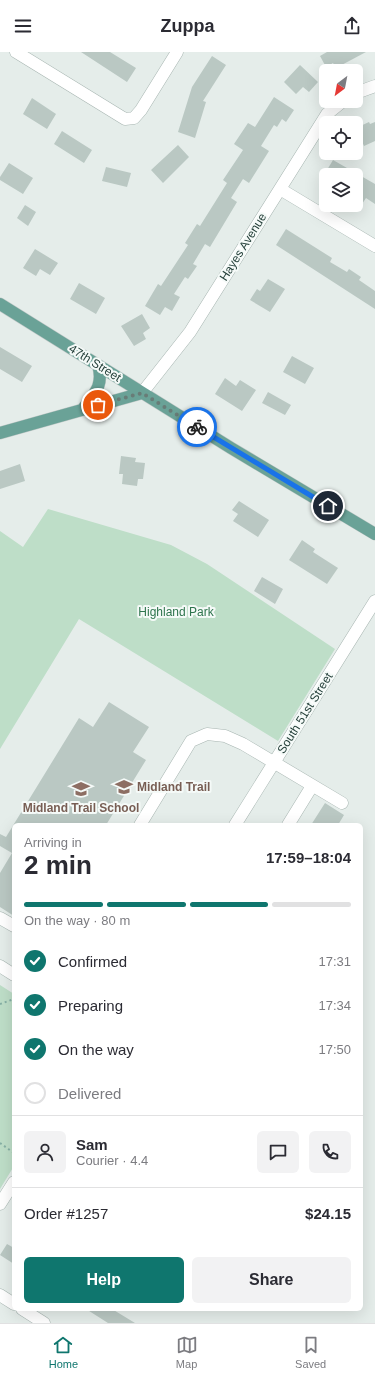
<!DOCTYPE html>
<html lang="en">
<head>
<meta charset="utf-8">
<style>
	:root { --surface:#fff; --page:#f2f2f3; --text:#2b2b33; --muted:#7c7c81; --line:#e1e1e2; --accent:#0f766e }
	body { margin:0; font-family:Arial,sans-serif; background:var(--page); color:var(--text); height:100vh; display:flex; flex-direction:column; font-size:15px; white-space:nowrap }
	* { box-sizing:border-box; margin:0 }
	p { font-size:13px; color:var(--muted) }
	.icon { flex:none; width:22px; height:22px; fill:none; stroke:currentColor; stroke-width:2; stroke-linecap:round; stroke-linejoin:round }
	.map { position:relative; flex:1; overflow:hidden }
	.details { position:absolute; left:12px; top:771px; width:351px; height:488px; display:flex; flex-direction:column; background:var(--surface); border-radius:6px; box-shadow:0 4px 16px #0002 }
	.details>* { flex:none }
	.needle { width:26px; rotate:212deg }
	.tools { position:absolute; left:319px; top:12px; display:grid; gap:8px }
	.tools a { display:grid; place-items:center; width:44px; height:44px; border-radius:6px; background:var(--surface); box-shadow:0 4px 16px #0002; font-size:20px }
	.pin { position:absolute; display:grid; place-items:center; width:34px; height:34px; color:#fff; margin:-17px; border:2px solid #fff; border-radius:50%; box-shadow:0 1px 4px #0007 }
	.courier { position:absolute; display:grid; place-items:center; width:40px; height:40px; margin:-20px; border:3px solid #1a73e8; border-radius:50%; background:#fff; color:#222; box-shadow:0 1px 5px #0007 }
	.summary em { font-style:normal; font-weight:600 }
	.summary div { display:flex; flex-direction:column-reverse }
	.summary { display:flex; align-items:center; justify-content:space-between; height:68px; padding:0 12px }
	h1 { font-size:26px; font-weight:600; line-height:30px }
	.bar { display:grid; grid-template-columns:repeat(4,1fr); gap:6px 4px; align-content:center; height:48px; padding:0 12px }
	.bar i { height:5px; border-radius:3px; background:var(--line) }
	.bar .current { background:var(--accent) }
	.bar p { grid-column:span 4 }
	.line { display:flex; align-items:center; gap:10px; padding:0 12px; border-top:1px solid var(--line) }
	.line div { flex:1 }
	.round { display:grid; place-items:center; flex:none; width:42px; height:42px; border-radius:6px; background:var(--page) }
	ol { padding:0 12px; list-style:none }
	li { display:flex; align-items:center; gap:12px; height:44px }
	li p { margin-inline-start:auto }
	li .icon { padding:4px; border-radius:50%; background:var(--accent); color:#fff; stroke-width:4 }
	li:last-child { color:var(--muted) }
	li i { width:22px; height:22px; border:2px solid var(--line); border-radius:50% }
	.primary-button { display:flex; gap:8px; margin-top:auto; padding:8px 12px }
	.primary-button a { flex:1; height:46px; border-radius:6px; background:var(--accent); color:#fff; font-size:16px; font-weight:600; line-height:46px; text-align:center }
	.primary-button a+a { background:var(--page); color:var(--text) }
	header { display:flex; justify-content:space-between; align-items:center; height:52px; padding:0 12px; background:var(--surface); font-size:18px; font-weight:600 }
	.menu { display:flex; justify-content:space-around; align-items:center; height:56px; border-top:1px solid var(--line); background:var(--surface); font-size:11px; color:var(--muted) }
	.menu a { display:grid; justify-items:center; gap:2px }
	.menu .current { color:var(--accent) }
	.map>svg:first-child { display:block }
	.green { fill:#bedec8 }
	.building { fill:#bac8c3 }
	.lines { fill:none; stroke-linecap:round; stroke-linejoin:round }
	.minor-casing { stroke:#a7b5b1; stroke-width:13 }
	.major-casing { stroke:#c2c9c8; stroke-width:13 }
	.path { stroke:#86b0a5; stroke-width:2; stroke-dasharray:2 3; stroke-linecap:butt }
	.minor { stroke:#fff; stroke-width:12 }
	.major { stroke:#6aa297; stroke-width:12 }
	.done { stroke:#687c77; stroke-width:4; stroke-dasharray:0 7.2 }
	.route { stroke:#1a73e8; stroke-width:5 }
	.labels { text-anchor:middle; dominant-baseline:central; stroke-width:4; stroke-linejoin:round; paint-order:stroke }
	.street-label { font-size:12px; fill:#243f39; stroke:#f5faf8 }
	.park-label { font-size:12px; fill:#2f754e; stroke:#f5faf8 }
	.education-label { font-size:12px; font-weight:bold; fill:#785e54; stroke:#f5faf8; text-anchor:start }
</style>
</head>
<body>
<header><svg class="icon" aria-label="menu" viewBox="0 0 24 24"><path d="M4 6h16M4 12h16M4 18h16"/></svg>Zuppa<svg class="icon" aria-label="share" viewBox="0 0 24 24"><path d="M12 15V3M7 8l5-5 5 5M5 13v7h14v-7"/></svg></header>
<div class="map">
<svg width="375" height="1271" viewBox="0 0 375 1271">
	<rect width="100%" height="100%" fill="#e5edea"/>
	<path class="green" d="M48 457 171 493 207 512 335 597 278 689 79 567 0 697V479L23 495Z
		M0 933 14 942V1114L0 1137Z"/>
	<path class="building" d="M81 0H110L136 16 127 30Z
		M327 0H366L336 16 333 11 326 15 320 4Z
		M212 4 226 13 203 49 206 50 195 86 178 80 192 35Z
		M300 13 318 30 309 40 303 35 296 42 284 30Z
		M274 45 294 58 286 70 282 67 277 75 274 73 261 94 269 99 249 131 243 127 231 146 237 150 210 195 205 192 193 212 197 214 188 227 185 225 174 242 180 245 172 259 165 255 160 263 145 254 158 232 161 234 188 193 185 191 197 172 200 174 227 131 223 128 243 98 234 92 248 71 255 75Z
		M32 46 56 62 47 77 23 62Z
		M369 70 370 72 375 70V89L364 94 356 76Z
		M62 79 92 98 84 111 54 92Z
		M178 93 189 105 163 131 151 118Z
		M333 108 375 132V152L366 146 362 152 356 148V123H324Z
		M9 111 33 126 23 142 0 128V125Z
		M106 115 131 121 127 135 102 129Z
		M25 153 36 160 28 174 17 166Z
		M286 177 332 206 330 210 347 220 349 217 361 225 359 228 375 239V257L276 193Z
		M35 197 58 211 50 223 40 217 36 224 23 216Z
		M268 227 285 237 270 260 250 248 257 237 260 239Z
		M79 231 105 246 96 262 70 247Z
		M142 262 150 276 143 281 146 287 134 294 121 274Z
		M0 295 32 314 22 330 0 317Z
		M292 304 314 316 305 332 283 320Z
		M225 326 236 334 240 328 256 338 242 359 215 342Z
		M268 340 291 353 285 363 262 351Z
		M121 404 136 406 135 410 145 411 143 427H138L137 434 122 432 123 422H119Z
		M20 412 25 429 0 437V419Z
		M239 449 269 468 258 485 233 469 238 462 232 458Z
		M302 488 315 497 313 500 338 516 327 532 289 508Z
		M262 525 283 537 275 552 254 539Z
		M109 650 149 675 133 700 146 708 106 773H14V864L0 855V821L12 801 0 794V782L6 785 79 666 93 675Z
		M325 751 344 763 338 773H311Z
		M7 1192 14 1196V1212L0 1203Z
		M86 1257H112L135 1271H108Z"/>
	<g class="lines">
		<g class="minor-casing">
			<path id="minor" d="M16 0 125 67 134 66 141 58 177 0
				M356 41 375 34
				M280 137 375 194
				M142 341 190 280 327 62 343 49
				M140 773 191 689 207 682 225 684 243 692 342 751
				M235 773 375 549
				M288 773 312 734
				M0 866 14 874
				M0 914 14 923
				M0 1152 14 1130
				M0 1243 14 1252
				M22 1257 44 1271"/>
		</g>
		<g class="major-casing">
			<path id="major" d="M0 252 231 396 375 482
				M83 357C95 341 104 333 98 313
				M0 381 142 341"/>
		</g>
		<path class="path" d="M0 952 14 947
			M0 1091 14 1101"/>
		<use href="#minor" class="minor"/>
		<use href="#major" class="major"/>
	</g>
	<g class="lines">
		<path class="done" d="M98 353 142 341 197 375"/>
		<path class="route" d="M197 375 328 454"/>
	</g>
	<defs>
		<g id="school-bare" transform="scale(1.38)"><path d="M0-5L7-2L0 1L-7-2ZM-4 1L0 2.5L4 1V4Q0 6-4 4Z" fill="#8d6e63" stroke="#f5faf8" stroke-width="2.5" paint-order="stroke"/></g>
	</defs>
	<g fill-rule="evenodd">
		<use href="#school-bare" x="124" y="735"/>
		<use href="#school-bare" x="81" y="737"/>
	</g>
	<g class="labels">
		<g class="street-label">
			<text transform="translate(243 195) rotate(-58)">Hayes Avenue</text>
			<text transform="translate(95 311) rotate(32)">47th Street</text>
			<text transform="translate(305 661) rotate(-58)">South 51st Street</text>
		</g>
		<g class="park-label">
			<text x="176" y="560">Highland Park</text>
		</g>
		<g class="education-label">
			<text x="137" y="735">Midland Trail</text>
			<text x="81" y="756" text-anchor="middle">Midland Trail School</text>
		</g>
	</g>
</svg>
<div class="tools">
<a><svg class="needle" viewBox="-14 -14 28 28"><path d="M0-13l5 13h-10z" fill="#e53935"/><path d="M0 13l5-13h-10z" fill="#7c7c81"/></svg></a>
<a><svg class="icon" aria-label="locate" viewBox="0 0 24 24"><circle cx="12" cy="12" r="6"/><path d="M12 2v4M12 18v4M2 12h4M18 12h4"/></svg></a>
<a><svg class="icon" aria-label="layers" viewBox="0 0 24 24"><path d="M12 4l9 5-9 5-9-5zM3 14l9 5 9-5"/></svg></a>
</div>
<div class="pin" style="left:98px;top:353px;background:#ea580c"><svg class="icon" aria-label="bag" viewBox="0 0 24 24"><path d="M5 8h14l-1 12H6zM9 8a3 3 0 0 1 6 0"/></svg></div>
<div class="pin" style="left:328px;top:454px;background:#1f2937"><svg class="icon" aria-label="home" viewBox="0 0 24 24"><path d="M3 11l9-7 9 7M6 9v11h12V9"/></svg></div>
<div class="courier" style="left:197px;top:375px"><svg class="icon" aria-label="bike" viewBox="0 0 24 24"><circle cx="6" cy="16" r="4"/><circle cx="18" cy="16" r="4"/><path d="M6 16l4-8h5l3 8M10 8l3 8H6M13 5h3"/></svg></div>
<section class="details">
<div class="summary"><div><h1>2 min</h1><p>Arriving in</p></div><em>17:59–18:04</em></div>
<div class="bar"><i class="current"></i><i class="current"></i><i class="current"></i><i></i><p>On the way · 80 m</p></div>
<ol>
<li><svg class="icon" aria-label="check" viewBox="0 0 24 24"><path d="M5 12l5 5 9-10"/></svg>Confirmed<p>17:31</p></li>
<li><svg class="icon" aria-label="check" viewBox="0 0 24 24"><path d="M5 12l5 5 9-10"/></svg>Preparing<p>17:34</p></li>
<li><svg class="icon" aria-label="check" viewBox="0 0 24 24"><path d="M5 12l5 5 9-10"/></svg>On the way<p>17:50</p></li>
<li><i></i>Delivered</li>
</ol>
<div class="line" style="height:72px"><a class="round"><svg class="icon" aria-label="person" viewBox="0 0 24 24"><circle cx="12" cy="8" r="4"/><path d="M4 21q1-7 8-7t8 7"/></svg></a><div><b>Sam</b><p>Courier · 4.4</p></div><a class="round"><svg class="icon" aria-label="chat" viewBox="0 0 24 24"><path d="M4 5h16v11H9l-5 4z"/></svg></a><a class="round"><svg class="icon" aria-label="phone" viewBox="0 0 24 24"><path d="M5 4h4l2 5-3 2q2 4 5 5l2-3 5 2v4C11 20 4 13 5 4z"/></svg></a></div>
<div class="line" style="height:52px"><div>Order #1257</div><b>$24.15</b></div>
<div class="primary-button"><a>Help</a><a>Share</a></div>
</section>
</div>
<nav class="menu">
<a class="current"><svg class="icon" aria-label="home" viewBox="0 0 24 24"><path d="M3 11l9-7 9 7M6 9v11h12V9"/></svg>Home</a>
<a><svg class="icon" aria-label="map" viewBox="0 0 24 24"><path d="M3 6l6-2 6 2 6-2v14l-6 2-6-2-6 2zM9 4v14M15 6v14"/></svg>Map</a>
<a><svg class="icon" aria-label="saved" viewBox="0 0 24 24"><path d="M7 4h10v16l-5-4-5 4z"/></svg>Saved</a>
</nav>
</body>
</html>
